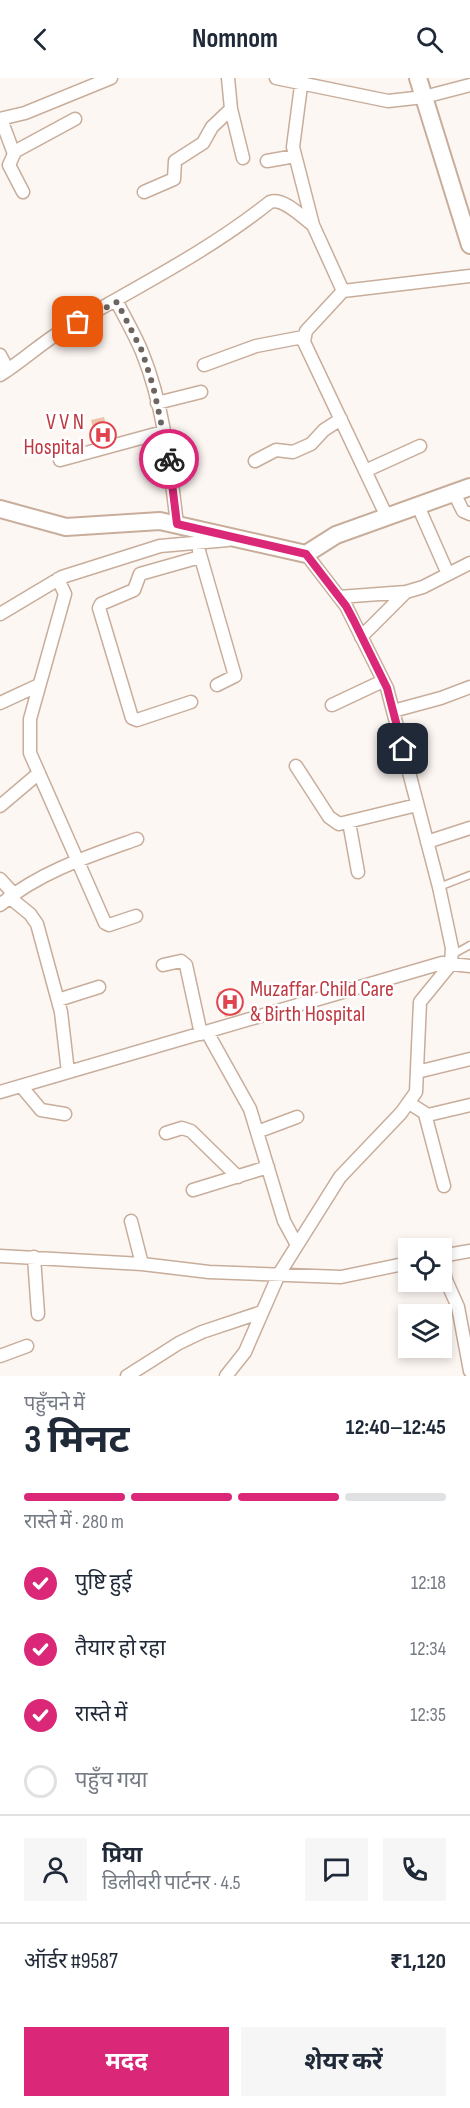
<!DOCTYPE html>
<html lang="hi">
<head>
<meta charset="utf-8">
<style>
	:root { --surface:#fff; --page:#f6f6f7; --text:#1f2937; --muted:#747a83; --line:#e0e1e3; --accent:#db2777 }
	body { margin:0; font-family:"Sofia Sans Condensed","Noto Sans Devanagari",sans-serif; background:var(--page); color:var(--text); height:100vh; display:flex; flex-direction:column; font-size:22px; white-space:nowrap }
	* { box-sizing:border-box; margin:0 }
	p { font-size:20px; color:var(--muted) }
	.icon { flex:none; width:33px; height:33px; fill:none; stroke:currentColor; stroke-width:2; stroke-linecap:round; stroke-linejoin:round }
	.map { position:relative; height:1298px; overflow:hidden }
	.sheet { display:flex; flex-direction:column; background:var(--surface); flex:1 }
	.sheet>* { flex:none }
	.fabs { position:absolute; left:398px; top:1160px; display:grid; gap:12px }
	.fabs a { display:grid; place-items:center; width:54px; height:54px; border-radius:0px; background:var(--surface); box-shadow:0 3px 9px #0003; font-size:30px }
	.pin { position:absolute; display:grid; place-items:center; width:51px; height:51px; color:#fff; margin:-26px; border-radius:12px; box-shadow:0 3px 9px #0006 }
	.courier { position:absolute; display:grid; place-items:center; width:60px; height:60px; margin:-30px; border:4px solid #db2777; border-radius:50%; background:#fff; color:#222; box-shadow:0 2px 8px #0007 }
	.headline em { font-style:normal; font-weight:700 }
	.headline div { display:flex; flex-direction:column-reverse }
	.headline { display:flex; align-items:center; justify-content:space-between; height:102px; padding:0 24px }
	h1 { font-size:39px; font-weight:700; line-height:45px }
	.bar { display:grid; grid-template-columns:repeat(4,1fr); gap:9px 6px; align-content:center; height:72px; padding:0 24px }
	.bar i { height:8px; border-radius:4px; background:var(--line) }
	.bar .on { background:var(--accent) }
	.bar p { grid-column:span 4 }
	.line { display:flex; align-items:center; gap:15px; padding:0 24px; border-top:2px solid var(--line) }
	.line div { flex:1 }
	.round { display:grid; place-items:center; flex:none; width:63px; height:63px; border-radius:0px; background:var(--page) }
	ol { padding:0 24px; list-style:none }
	li { display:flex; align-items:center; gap:18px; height:66px }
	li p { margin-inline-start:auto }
	li .icon { padding:6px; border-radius:50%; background:var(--accent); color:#fff; stroke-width:4 }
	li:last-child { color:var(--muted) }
	li i { width:33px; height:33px; border:3px solid var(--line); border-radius:50% }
	.button { display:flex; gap:12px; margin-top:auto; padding:12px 24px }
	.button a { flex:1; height:69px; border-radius:0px; background:var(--accent); color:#fff; font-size:24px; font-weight:700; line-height:69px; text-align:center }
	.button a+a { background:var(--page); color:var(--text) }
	header { display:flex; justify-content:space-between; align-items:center; height:78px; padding:0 24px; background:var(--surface); font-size:27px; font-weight:700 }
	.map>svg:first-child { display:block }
	.building { fill:#ebc4a9 }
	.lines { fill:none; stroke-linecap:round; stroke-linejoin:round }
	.lane-casing { stroke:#c8ad9a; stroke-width:9 }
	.street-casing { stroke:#c8ad9a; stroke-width:15 }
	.secondary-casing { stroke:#c8ad9a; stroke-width:20 }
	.lane { stroke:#fff; stroke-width:6 }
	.street { stroke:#fff; stroke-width:12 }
	.secondary { stroke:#fff; stroke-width:16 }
	.done { stroke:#6e6560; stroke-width:6; stroke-dasharray:0 10.8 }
	.route { stroke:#db2777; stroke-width:8 }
	.labels { text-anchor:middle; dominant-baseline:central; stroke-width:5; stroke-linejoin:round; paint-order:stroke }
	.health-label { font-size:22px; fill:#be3a42; stroke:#fff; text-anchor:end }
</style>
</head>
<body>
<header><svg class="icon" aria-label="back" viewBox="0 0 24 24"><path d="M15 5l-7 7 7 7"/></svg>Nomnom<svg class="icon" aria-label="search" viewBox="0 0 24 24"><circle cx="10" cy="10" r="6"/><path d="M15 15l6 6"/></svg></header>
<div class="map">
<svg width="470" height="1298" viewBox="0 0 470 1298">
	<rect width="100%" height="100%" fill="#fdf7f4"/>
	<path class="building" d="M104 339 111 366 98 370 91 342Z
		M233 910 241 935 225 939 218 914Z"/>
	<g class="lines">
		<g class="lane-casing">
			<path id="lane" d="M439 809 470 797
				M452 877 470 867"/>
		</g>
		<g class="street-casing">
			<path id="street" d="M228 0 231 31 243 80
				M276 0 388 23 424 19 470 7
				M302 0 293 69 313 147 343 213 470 198
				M0 41 25 35 111 0
				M1 41 14 76 9 87 23 114
				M14 74 75 41
				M267 83 295 78
				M144 114 174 101 175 83 203 65 212 49 231 31
				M343 213 306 253 304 264 387 439
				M117 224C125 240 135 257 142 274 164 328 170 389 177 446
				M0 277 8 292
				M204 287 256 268 303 259
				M0 297C21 284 39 267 60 254 130 212 205 176 270 124 283 119 302 139 313 147
				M157 325 201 314
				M60 382 163 354
				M255 383 276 372 293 374 311 366 324 352 341 341
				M365 393 420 368
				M454 415 463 433 470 436
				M418 428 448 496
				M199 473 235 598 217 607
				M58 501 65 516 30 641V675L105 845 109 847 136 838
				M339 519 406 514 423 509 470 485
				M0 536 62 499 160 468 228 462
				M361 559 406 514
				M191 624 137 642 132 640 99 530 101 526 134 512 140 496 200 479
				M0 625 39 607
				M332 627 383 603
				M393 633 441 620 470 609
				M296 688 329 739 339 746 417 727
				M0 728 39 695
				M349 744 358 794
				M427 764 470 750
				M0 801 13 815
				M9 819 30 836 37 846 61 934 68 994
				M0 827C39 794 89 778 137 761
				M163 887 181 883 186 887 201 956
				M58 922 99 909
				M207 954 250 1031 284 1143 297 1167
				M417 994 470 981
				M21 1008 41 1032 65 1036
				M0 1014 442 885 470 888
				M409 1025 428 1037 470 1027
				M425 1036 444 1108
				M257 1054 297 1039
				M166 1055 182 1050 191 1053 238 1099
				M193 1112 268 1089
				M131 1143 142 1186
				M0 1178 142 1186 209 1194 341 1199 408 1185
				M441 1178 470 1173
				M34 1179 38 1236
				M441 1179 446 1202 458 1229 470 1293
				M0 1278 27 1268
				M127 1298 179 1265 202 1254 262 1234
				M226 1298 245 1274 279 1196 340 1099 401 1035 416 1014 420 924 451 886 452 870 439 809 387 610 346 528 306 476"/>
		</g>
		<g class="secondary-casing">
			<path id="secondary" d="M418 0 470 167
				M0 431 66 449 160 443 306 476 336 457 470 409"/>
		</g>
		<use href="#lane" class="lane"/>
		<use href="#street" class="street"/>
		<use href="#secondary" class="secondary"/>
	</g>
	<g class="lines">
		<path class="done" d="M78 244 117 224 142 273 153 308 169 381"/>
		<path class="route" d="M169 381 177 446 306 476 346 528 354 543 387 610 403 671"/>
	</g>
	<defs>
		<g id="hospital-ring" transform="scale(1.35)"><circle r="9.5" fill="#fff" stroke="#e0444e" stroke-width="1.5"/><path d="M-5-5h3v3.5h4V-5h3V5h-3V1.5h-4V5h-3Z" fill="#e0444e"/></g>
	</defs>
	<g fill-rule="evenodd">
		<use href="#hospital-ring" x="103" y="357"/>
		<use href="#hospital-ring" x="230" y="924"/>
	</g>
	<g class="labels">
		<g class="health-label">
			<text x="84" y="344">V V N<tspan x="84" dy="25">Hospital</tspan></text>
			<text x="250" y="911" text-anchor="start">Muzaffar Child Care<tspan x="250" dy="25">&amp; Birth Hospital</tspan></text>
		</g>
	</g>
</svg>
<div class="fabs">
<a><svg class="icon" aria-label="locate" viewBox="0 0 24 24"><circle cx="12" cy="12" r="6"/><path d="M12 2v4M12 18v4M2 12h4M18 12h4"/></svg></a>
<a><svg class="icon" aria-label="layers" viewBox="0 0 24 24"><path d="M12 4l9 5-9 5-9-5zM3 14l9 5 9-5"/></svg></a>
</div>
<div class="pin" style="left:78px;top:244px;background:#ea580c"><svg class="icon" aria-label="bag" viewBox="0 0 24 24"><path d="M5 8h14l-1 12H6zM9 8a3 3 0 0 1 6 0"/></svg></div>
<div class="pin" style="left:403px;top:671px;background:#1f2937"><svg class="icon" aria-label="home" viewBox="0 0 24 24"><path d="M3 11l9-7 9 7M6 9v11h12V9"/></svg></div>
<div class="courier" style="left:169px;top:381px"><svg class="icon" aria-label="bike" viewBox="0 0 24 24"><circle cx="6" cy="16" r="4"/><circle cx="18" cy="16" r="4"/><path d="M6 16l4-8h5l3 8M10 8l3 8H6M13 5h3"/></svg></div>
</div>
<section class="sheet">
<div class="headline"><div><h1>3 मिनट</h1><p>पहुँचने में</p></div><em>12:40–12:45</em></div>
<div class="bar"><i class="on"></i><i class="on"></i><i class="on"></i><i></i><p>रास्ते में · 280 m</p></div>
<ol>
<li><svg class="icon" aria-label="check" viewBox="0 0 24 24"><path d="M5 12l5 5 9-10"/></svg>पुष्टि हुई<p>12:18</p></li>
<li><svg class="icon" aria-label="check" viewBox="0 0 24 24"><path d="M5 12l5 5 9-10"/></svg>तैयार हो रहा<p>12:34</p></li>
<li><svg class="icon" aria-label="check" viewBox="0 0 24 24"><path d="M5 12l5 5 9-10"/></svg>रास्ते में<p>12:35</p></li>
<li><i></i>पहुँच गया</li>
</ol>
<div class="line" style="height:108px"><a class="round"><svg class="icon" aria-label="person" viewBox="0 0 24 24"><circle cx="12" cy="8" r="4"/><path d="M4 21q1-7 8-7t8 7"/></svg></a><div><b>प्रिया</b><p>डिलीवरी पार्टनर · 4.5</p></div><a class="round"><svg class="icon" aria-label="chat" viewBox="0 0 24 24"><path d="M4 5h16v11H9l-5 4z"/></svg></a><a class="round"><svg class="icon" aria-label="phone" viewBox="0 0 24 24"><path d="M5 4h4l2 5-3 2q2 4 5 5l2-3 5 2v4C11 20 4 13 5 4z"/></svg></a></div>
<div class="line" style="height:78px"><div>ऑर्डर #9587</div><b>₹1,120</b></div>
<div class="button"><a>मदद</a><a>शेयर करें</a></div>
</section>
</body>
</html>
